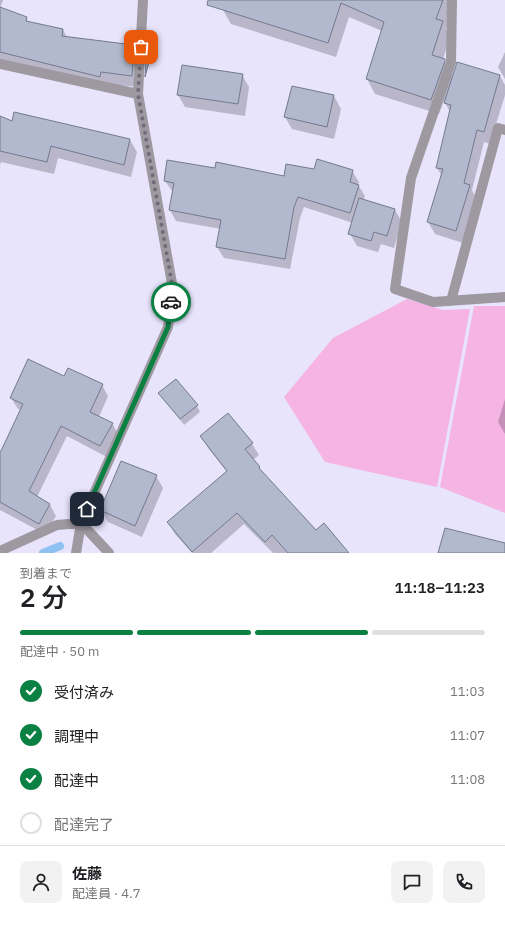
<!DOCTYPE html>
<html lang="ja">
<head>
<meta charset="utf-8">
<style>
	:root { --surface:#fff; --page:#f2f2f2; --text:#202124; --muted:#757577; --line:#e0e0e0; --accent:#0b8043 }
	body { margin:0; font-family:"IBM Plex Sans","Noto Sans JP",sans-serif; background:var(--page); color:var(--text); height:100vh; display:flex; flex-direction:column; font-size:15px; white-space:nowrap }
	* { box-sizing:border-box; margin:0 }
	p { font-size:13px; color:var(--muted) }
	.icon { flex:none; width:22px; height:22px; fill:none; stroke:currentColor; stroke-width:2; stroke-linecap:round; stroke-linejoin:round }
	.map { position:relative; height:553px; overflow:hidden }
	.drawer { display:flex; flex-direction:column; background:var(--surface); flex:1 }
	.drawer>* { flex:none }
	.pin { position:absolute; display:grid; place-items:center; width:34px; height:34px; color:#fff; margin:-17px; border-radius:8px; box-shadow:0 2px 6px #0006 }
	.courier { position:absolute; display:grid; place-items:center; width:40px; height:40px; margin:-20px; border:3px solid #0b8043; border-radius:50%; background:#fff; color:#222; box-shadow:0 1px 5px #0007 }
	.headline em { font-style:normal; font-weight:600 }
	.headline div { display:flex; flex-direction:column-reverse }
	.headline { display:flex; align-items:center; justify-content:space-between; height:68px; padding:0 20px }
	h1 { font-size:26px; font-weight:600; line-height:30px }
	.bar { display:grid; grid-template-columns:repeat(4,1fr); gap:6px 4px; align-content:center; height:48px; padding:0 20px }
	.bar i { height:5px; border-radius:3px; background:var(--line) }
	.bar .on { background:var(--accent) }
	.bar p { grid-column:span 4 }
	.line { display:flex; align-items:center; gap:10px; padding:0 20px; border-top:1px solid var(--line) }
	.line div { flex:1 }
	.round { display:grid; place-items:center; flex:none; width:42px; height:42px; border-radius:8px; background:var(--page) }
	ol { padding:0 20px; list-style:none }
	li { display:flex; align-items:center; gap:12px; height:44px }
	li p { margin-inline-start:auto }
	li .icon { padding:4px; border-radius:50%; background:var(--accent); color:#fff; stroke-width:4 }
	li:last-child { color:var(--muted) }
	li i { width:22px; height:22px; border:2px solid var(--line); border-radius:50% }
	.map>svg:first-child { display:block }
	.green { fill:#f6b4e5 }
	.shadow { fill:#0003 }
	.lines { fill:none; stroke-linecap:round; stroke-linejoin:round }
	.stream { stroke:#8fc1f3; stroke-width:8 }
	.building { fill:#b2b9cf; stroke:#737a8e }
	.street { stroke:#9e98a1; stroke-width:10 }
	.done { stroke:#6d6c7a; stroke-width:4; stroke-dasharray:0 7.2 }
	.route { stroke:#0b8043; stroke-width:5 }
</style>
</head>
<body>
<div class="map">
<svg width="505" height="553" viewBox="0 0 505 553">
	<rect width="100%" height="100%" fill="#e7e4fb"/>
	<path class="green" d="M407 299 443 310 470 309 437 487 325 462 284 397 333 338Z
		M474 306H505V513L440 487Z"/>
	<path class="shadow" d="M0 0H3L0 8 26 18 29 23 63 30 67 37 133 46 141 58 139 87 108 84 0 61Z
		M226 0H454L455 3 446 29 450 37 443 59 452 74V79L458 64 500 76 505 85V95L490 144 484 142 472 190 476 198 463 243 435 234 428 222 442 176 437 168 450 112 444 101 439 114 375 94 367 79 382 31 349 17 336 57 231 24 223 10Z
		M505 52V79L498 67Z
		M242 75 249 87 245 116 185 107 178 95Z
		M293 87 334 96 341 109 334 139 292 129 285 117Z
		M15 113 130 140 137 152 131 177 58 158 54 174 1 162 0 165V117L13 122Z
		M215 169 284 178 315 170 352 171 359 182 358 185 365 196 363 201 395 210 402 222 394 248 381 244 378 252 357 246 350 234 353 223 304 207 300 218 290 269 224 258 217 247 221 229 176 221 170 210 173 192 165 181Z
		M65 377 102 385 108 396 99 417 112 423 118 434 107 457 67 436 37 497 50 505 56 516 45 534 0 510V456L21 410 18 409 11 398Z
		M160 393 197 406 200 412 184 425Z
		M505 399V434L498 422Z
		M228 415 252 444 259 455 253 460 264 475 316 531 348 553H273L244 524 211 553H192L175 534 168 522 227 472 208 448 201 437Z
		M156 476 163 488 142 537 108 522 101 510Z"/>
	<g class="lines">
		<path class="stream" d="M43 553 60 546"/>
	</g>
	<path class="building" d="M208 0H443L436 19 443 21 432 55 445 59V61L431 100 366 79 384 22 341 3 328 43 207 5Z
		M0 7 27 17 26 21 63 29 62 36 134 45 132 76 101 72 100 77 0 52Z
		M147 47H153L145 77Z
		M457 62 500 75 484 132 477 130 464 183 470 185 456 231 427 222 443 169 436 168 451 105 444 103Z
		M182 65 243 74 238 104 177 95Z
		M292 86 334 95 327 127 284 117Z
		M14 112 130 139 124 165 51 146 47 162 0 151V116L12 121Z
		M317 159 353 170 350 182 359 185 350 213 298 197 294 207 285 259 216 247 221 220 169 210 174 183 164 181 167 160 215 168 216 162 284 176 286 164 314 169Z
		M359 198 395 209 387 236 374 232 371 241 348 234Z
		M28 359 64 376 68 368 103 384 90 412 113 423 100 446 61 426 29 491 50 504 39 524 0 502V453L23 404 10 398Z
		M176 379 198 405 180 419 158 393Z
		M228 413 253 443 245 449 260 467 259 468 316 530 324 523 349 553H288L272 535 265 542 237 513 192 552 167 522 227 471 200 436Z
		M121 461 157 475 135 526 100 510Z
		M445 528 505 543V553H438Z"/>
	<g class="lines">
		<path class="street" d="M452 0 451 62 411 178 395 289 433 302 505 297
			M0 64 138 94
			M451 301 498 128 505 130
			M81 523 109 553
			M0 551 57 525 81 523
			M76 553 81 523 168 327 173 289 138 94 143 0"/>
	</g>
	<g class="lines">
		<path class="done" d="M141 47 138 94 173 289 171 302"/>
		<path class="route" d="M87 509 168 327 171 302"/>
	</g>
</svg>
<div class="pin" style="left:141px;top:47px;background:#ea580c"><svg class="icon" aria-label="bag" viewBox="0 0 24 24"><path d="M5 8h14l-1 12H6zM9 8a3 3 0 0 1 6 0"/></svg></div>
<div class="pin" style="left:87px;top:509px;background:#1f2937"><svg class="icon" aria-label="home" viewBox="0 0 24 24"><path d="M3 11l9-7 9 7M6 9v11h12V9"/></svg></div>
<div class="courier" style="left:171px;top:302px"><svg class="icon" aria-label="car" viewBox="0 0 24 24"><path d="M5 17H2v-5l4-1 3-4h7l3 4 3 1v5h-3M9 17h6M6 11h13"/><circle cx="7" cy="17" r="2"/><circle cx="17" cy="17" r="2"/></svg></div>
</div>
<section class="drawer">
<div class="headline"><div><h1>2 分</h1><p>到着まで</p></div><em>11:18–11:23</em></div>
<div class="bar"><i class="on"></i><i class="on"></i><i class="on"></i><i></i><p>配達中 · 50 m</p></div>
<ol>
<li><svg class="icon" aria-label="check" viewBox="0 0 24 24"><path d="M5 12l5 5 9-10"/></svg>受付済み<p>11:03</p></li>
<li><svg class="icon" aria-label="check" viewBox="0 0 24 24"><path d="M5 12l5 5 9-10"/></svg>調理中<p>11:07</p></li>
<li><svg class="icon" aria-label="check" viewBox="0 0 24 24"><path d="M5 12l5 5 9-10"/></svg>配達中<p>11:08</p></li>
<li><i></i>配達完了</li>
</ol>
<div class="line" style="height:72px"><a class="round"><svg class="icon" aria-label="person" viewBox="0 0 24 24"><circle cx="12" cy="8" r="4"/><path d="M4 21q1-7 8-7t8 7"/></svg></a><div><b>佐藤</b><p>配達員 · 4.7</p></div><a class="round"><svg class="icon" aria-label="chat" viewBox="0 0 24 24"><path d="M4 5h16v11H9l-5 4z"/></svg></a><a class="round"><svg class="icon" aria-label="phone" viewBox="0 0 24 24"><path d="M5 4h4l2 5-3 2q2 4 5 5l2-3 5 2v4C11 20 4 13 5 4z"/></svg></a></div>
</section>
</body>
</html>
